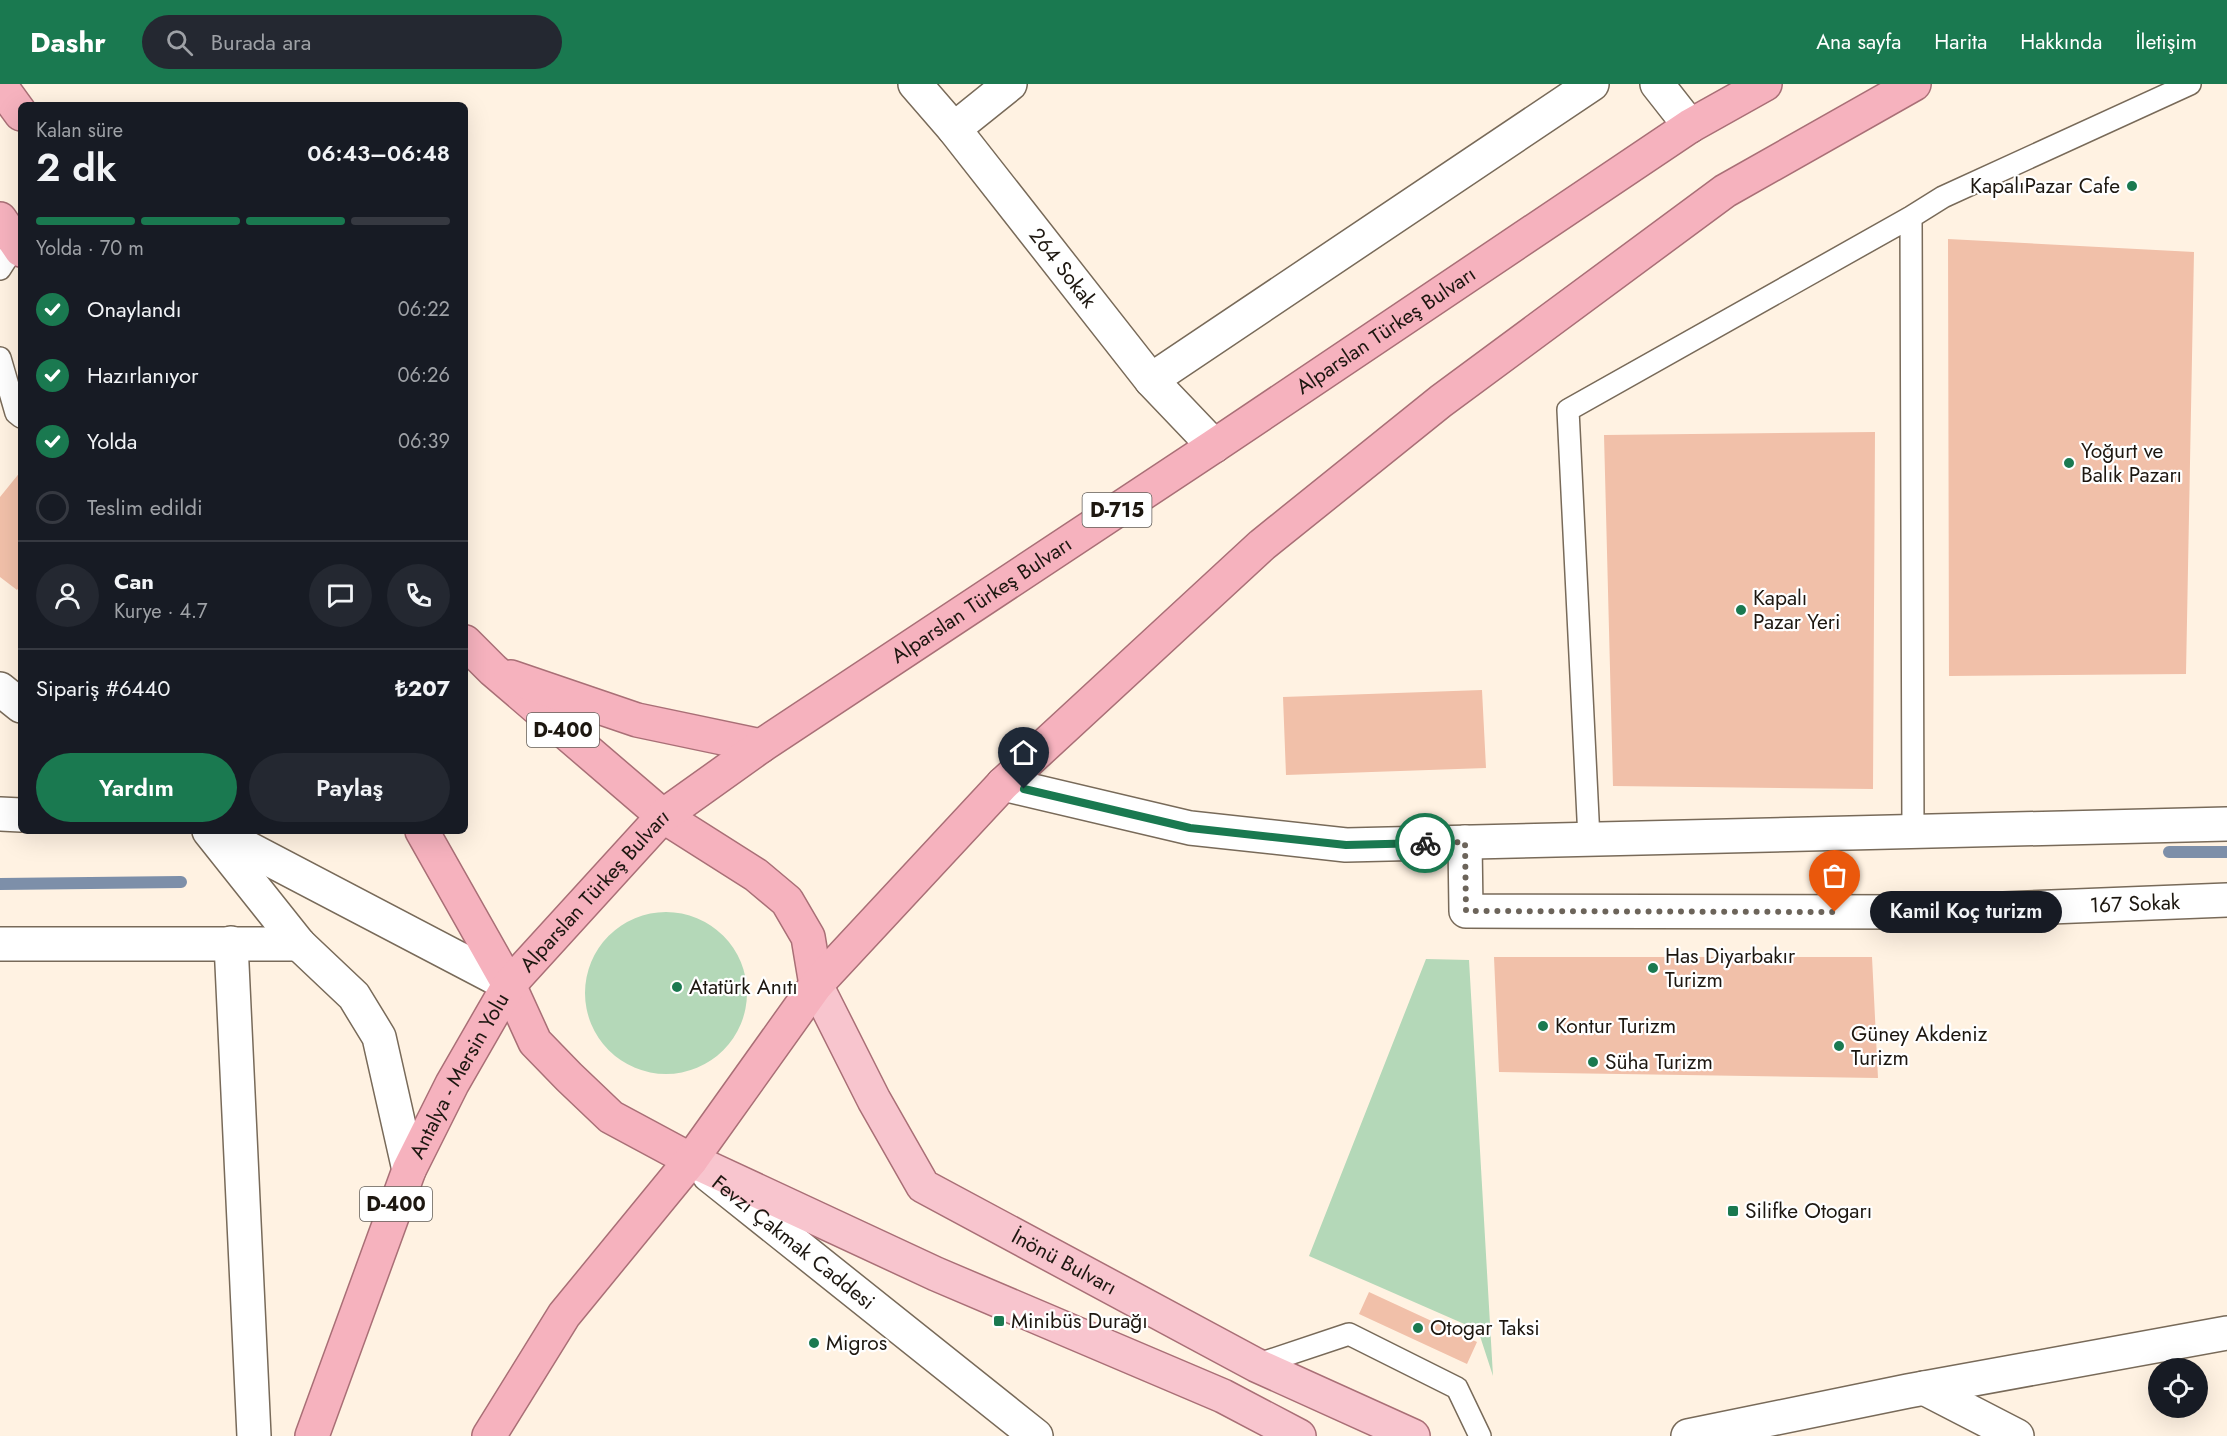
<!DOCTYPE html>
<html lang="tr">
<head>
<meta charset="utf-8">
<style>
	:root { --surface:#171b24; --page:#242831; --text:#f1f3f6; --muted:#9ea1a6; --line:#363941; --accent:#1a7950 }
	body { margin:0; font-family:Jost,sans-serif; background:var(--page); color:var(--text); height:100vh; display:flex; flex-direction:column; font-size:22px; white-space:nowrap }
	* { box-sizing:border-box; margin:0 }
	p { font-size:20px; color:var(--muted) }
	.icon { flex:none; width:33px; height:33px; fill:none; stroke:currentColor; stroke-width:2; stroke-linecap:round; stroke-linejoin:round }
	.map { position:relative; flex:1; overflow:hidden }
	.drawer { position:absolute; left:18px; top:18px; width:450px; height:732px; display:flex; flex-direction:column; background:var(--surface); border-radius:9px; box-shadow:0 6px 24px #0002 }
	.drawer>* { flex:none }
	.tools { position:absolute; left:2148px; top:1274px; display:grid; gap:12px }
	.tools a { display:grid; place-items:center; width:60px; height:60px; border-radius:50%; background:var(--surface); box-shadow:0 6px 24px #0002; font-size:30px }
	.pin { position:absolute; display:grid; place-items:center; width:51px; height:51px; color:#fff; margin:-62px -26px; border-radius:50% 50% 50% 0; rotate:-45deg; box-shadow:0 0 6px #0007 }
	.pin .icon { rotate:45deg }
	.courier { position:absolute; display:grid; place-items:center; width:60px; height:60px; margin:-30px; border:4px solid #1a7950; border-radius:50%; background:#fff; color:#222; box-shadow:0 2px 8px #0007 }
	.bubble { position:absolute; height:42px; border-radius:21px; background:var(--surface); box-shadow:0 6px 24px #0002; font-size:20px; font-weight:600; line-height:42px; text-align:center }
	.head em { font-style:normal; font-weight:600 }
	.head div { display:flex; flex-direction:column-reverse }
	.head { display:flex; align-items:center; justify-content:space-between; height:102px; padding:0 18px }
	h1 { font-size:39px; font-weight:600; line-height:45px }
	.bar { display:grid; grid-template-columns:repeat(4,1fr); gap:9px 6px; align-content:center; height:72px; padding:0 18px }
	.bar i { height:8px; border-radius:4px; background:var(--line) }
	.bar .selected { background:var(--accent) }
	.bar p { grid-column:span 4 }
	.line { display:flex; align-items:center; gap:15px; padding:0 18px; border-top:2px solid var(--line) }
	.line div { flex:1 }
	.round { display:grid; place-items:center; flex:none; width:63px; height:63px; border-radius:32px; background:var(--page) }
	ol { padding:0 18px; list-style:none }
	li { display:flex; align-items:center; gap:18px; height:66px }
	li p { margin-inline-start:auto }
	li .icon { padding:6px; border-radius:50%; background:var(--accent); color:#fff; stroke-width:4 }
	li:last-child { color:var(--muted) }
	li i { width:33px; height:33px; border:3px solid var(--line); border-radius:50% }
	.action { display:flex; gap:12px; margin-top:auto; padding:12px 18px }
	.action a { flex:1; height:69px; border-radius:36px; background:var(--accent); color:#fff; font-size:24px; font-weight:600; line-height:69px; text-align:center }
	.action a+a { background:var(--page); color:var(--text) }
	header { display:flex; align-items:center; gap:36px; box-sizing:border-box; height:84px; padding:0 30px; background:var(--accent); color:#fff }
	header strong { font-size:28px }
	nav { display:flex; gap:33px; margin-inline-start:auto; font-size:21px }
	.search { width:420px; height:54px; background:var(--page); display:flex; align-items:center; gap:15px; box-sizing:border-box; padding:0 21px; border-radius:33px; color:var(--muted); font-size:22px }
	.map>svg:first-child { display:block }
	.green { fill:#b4d8b8 }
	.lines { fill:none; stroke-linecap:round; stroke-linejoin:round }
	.stream { stroke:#7d8fa9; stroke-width:12 }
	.building { fill:#f1c0a9 }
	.service-casing { stroke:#786a59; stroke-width:24 }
	.minor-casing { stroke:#786a59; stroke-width:36 }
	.tertiary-casing { stroke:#786a59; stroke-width:36 }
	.primary-casing { stroke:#a96f76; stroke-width:36 }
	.trunk-casing { stroke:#a96f76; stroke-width:36 }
	.service { stroke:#fff; stroke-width:21 }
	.minor { stroke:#fff; stroke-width:33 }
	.tertiary { stroke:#fff; stroke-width:33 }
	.primary { stroke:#f8c5ce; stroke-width:33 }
	.trunk { stroke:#f6b2be; stroke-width:33 }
	.done { stroke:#6c645a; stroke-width:6; stroke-dasharray:0 10.8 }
	.route { stroke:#1a7950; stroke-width:8 }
	.poi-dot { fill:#1a7950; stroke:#fff; stroke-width:2 }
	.labels { text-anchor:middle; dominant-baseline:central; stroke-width:4.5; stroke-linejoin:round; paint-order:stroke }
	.shield { fill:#fff; stroke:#615d58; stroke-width:1.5 }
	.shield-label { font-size:20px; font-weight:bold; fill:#1d1710 }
	.poi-label { font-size:21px; fill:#1d1710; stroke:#fff; text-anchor:start }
	.street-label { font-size:21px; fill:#1d1710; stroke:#fff }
</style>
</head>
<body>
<header>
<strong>Dashr</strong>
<div class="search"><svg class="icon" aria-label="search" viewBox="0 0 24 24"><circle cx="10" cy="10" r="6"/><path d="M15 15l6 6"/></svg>Burada ara</div>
<nav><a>Ana sayfa</a><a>Harita</a><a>Hakkında</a><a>İletişim</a></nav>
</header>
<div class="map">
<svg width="2227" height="1352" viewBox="0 0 2227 1352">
	<rect width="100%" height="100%" fill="#fff2e2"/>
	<path class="green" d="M585 909a81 81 0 1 1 162 0a81 81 0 1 1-162 0Z
		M1426 875 1469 876 1493 1292 1478 1246 1309 1172Z"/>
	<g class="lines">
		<path class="stream" d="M2169 768H2227
			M0 800 181 798"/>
	</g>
	<path class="building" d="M1948 155 2194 168 2186 590 1949 592Z
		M1875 348 1873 705 1613 702 1604 351Z
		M21 387V500L17 506 0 493V413Z
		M1482 606 1486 684 1286 691 1283 613Z
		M1494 873H1872L1878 994 1499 988Z
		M1369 1208 1477 1258 1467 1280 1359 1230Z"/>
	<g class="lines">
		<g class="service-casing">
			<path id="service" d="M1911 133 1913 747
				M0 185 16 160
				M0 274 16 329 21 333
				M1589 755 1568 326 1911 133 1943 113 2190 0
				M1256 1281 1349 1250 1457 1304 1480 1352"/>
		</g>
		<g class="minor-casing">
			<g id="minor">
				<path id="s1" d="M915 0 954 45 1151 296 1214 362"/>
				<path d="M1657 0 1690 42"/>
				<path d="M954 45 1010 0"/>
				<path d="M1151 296 1592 0"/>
				<path d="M1003 700 1190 744 1346 761 2227 740"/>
				<path d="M0 730 21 731"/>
				<path d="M209 747 299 860 354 912 379 953 409 1086"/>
				<path id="s2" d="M1465 758 1466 827 1928 828 2227 816"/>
				<path d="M231 859 254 1352"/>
				<path d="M0 860H299"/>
				<path id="s3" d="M709 1091 1036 1352"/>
				<path d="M1924 1304 2017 1352"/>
				<path d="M1688 1352 1908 1307 2227 1249"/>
			</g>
		</g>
		<g class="tertiary-casing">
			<path id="tertiary" d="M0 605 21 622
				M215 747 509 901"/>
		</g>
		<g class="primary-casing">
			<g id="primary">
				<path id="s4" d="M816 901 874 1016 923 1102 1256 1281 1413 1352"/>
				<path d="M691 1076 936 1190 1223 1312 1299 1352"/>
			</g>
		</g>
		<g class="trunk-casing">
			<g id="trunk">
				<path d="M0 1 21 30"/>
				<path d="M0 135 21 166"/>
				<path d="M465 558 493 586 663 732 756 791 787 817 808 853 816 901"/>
				<path d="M511 593 637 636 761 662"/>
				<path d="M422 747 509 901 535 958 569 993 611 1033 691 1076"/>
				<path id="s5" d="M312 1352 409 1086 452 1000 509 901 663 732 761 662 1214 362 1690 42 1765 0"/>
				<path d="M489 1352 564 1231 691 1076 816 901 1003 700 1262 461 1441 317 1725 107 1914 0"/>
			</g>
		</g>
		<use href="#service" class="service"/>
		<use href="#minor" class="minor"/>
		<use href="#tertiary" class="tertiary"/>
		<use href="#primary" class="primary"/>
		<use href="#trunk" class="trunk"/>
	</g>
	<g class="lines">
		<path class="done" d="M1425 759 1465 758 1466 827 1835 828"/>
		<path class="route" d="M1024 705 1190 744 1346 761 1425 759"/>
	</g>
	<g class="poi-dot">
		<circle cx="2132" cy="102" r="6"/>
		<circle cx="2069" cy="379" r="6"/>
		<circle cx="1741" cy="526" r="6"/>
		<circle cx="1653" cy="884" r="6"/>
		<circle cx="677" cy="903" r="6"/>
		<circle cx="1543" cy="942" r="6"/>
		<circle cx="1839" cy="962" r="6"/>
		<circle cx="1593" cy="978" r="6"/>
		<rect x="1727" y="1121" width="12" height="12" rx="3"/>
		<rect x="993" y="1231" width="12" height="12" rx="3"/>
		<circle cx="1418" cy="1244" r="6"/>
		<circle cx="814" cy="1259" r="6"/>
	</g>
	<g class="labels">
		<g class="shield">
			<rect x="1082.5" y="409" width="69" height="34" rx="4.5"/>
			<rect x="527" y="629" width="72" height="34" rx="4.5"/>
			<rect x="360" y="1103" width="72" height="34" rx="4.5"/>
		</g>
		<g class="shield-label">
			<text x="1117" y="426">D-715</text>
			<text x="563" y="646">D-400</text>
			<text x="396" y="1120">D-400</text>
		</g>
		<g class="poi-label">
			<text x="2120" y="102" text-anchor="end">KapalıPazar Cafe</text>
			<text x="2081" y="367">Yoğurt ve<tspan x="2081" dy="24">Balık Pazarı</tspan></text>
			<text x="1753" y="514">Kapalı<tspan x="1753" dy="24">Pazar Yeri</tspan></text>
			<text x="1665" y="872">Has Diyarbakır<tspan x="1665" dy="24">Turizm</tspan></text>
			<text x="689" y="903">Atatürk Anıtı</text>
			<text x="1555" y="942">Kontur Turizm</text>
			<text x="1851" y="950">Güney Akdeniz<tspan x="1851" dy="24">Turizm</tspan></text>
			<text x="1605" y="978">Süha Turizm</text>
			<text x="1745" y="1127">Silifke Otogarı</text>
			<text x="1011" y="1237">Minibüs Durağı</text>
			<text x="1430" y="1244">Otogar Taksi</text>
			<text x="826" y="1259">Migros</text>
		</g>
		<g class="street-label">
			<text stroke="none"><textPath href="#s1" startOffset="236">264 Sokak</textPath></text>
			<text stroke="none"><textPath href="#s5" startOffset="1593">Alparslan Türkeş Bulvarı</textPath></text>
			<text stroke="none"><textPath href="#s5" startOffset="1107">Alparslan Türkeş Bulvarı</textPath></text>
			<text stroke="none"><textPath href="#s5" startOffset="621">Alparslan Türkeş Bulvarı</textPath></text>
			<text stroke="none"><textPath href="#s2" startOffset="738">167 Sokak</textPath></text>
			<text stroke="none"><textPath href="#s5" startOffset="390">Antalya - Mersin Yolu</textPath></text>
			<text stroke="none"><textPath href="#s3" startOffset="108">Fevzi Çakmak Caddesi</textPath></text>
			<text stroke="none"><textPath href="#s4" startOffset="388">İnönü Bulvarı</textPath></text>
		</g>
	</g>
</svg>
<div class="tools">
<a><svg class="icon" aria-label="locate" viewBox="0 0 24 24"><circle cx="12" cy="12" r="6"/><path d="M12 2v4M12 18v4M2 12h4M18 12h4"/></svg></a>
</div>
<div class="pin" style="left:1835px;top:828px;background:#ea580c"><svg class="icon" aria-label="bag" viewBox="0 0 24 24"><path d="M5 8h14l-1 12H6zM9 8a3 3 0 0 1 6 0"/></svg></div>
<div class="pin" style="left:1024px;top:705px;background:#1f2937"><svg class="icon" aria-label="home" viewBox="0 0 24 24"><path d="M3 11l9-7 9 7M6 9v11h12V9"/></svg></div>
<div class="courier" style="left:1425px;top:759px"><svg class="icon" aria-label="bike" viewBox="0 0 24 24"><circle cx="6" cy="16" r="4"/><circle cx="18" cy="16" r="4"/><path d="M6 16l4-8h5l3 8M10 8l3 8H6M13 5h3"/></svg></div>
<div class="bubble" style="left:1870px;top:807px;width:192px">Kamil Koç turizm</div>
<section class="drawer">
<div class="head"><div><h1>2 dk</h1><p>Kalan süre</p></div><em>06:43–06:48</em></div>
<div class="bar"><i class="selected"></i><i class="selected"></i><i class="selected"></i><i></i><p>Yolda · 70 m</p></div>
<ol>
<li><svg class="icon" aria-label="check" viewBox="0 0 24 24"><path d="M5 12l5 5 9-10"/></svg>Onaylandı<p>06:22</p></li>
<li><svg class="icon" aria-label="check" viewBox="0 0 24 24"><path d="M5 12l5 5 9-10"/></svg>Hazırlanıyor<p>06:26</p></li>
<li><svg class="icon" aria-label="check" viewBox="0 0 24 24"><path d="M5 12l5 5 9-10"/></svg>Yolda<p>06:39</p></li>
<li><i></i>Teslim edildi</li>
</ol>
<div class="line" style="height:108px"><a class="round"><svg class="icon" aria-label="person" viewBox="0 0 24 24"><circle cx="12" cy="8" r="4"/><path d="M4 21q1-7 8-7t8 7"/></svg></a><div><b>Can</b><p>Kurye · 4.7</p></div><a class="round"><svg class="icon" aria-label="chat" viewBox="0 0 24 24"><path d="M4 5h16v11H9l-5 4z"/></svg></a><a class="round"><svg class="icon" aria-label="phone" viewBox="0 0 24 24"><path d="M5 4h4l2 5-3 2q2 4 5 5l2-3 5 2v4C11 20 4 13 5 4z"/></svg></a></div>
<div class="line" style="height:78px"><div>Sipariş #6440</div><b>₺207</b></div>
<div class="action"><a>Yardım</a><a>Paylaş</a></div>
</section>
</div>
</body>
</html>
